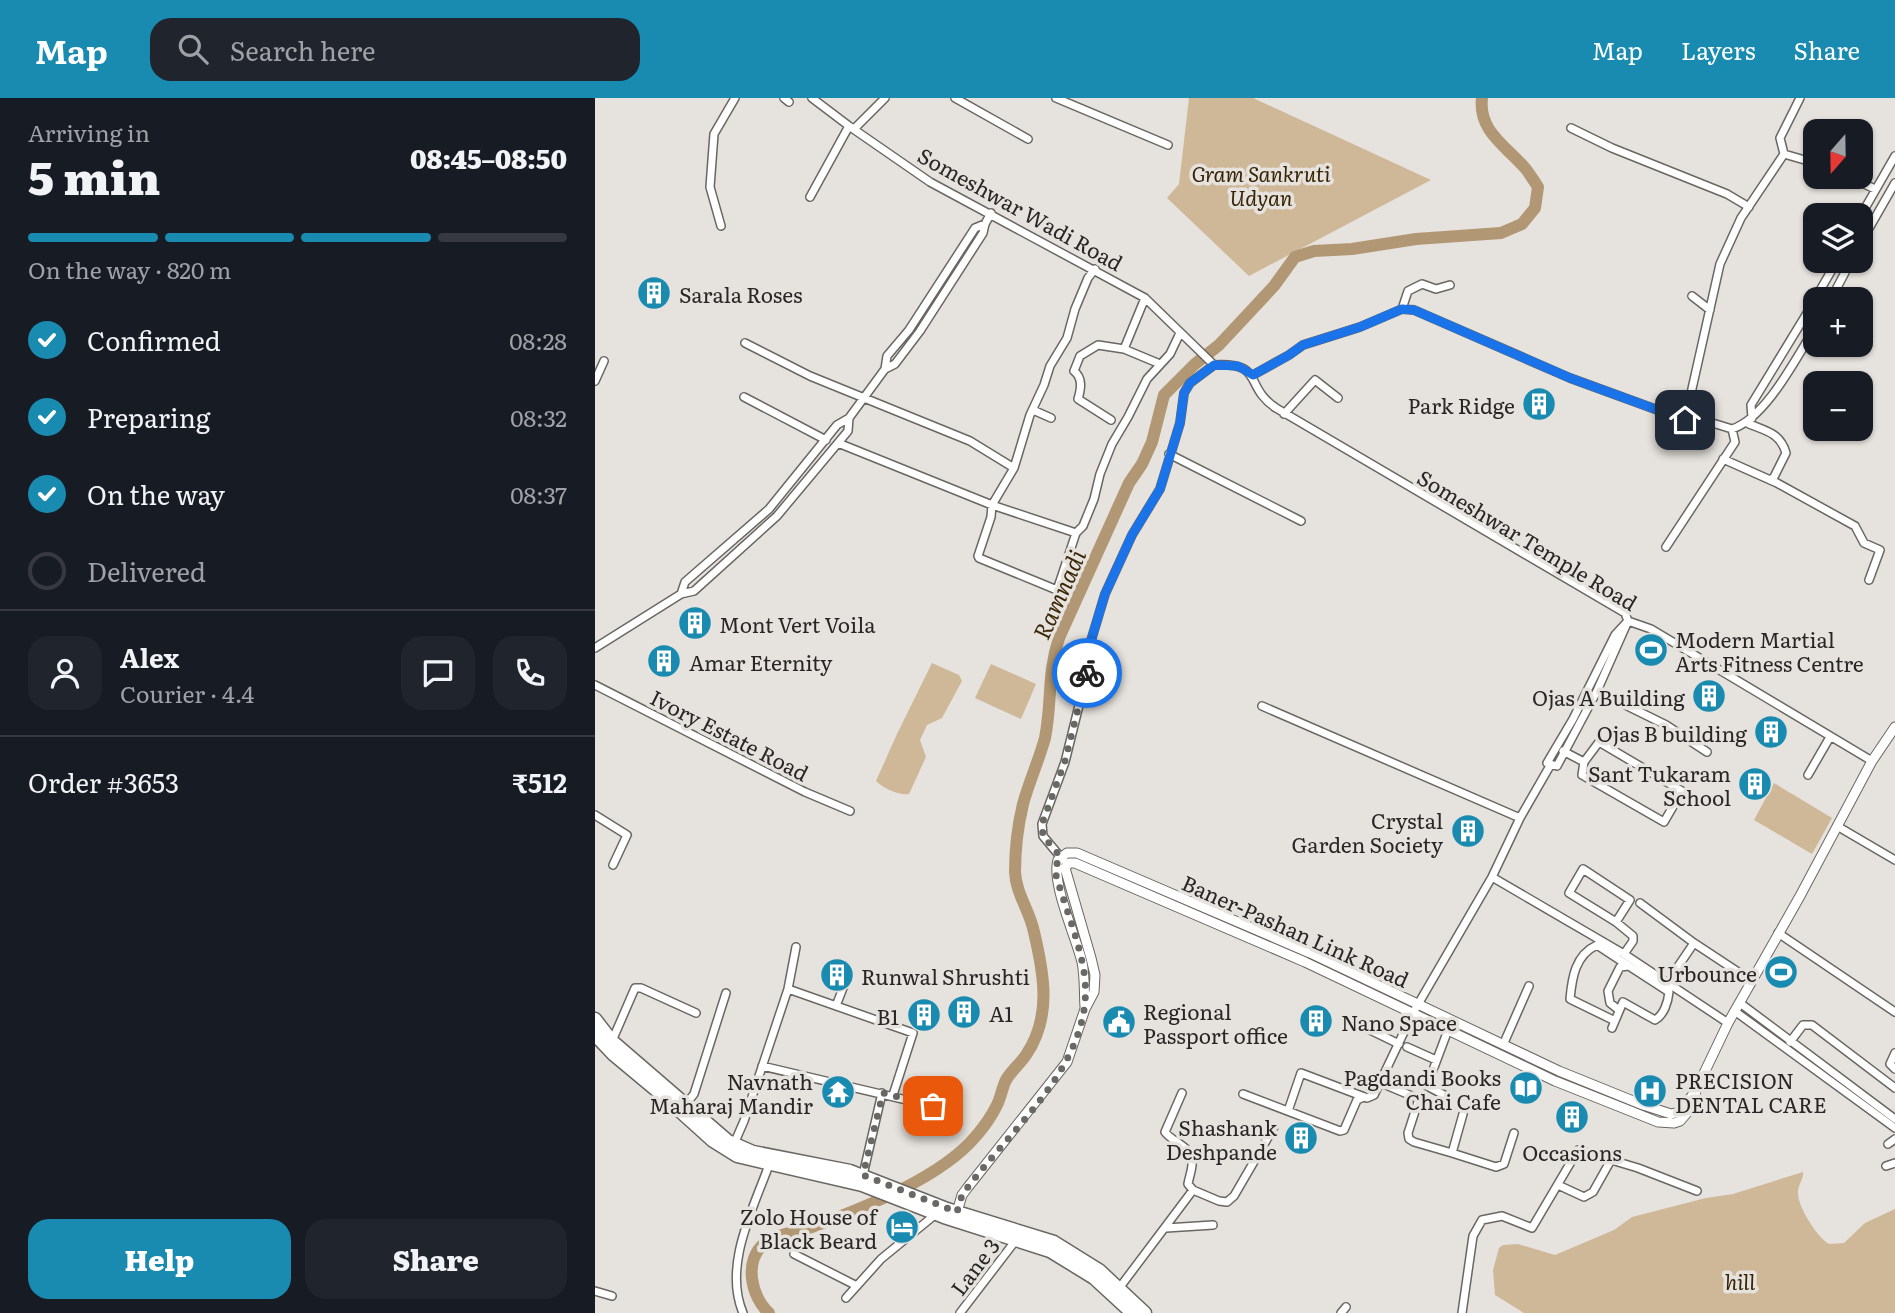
<!DOCTYPE html>
<html lang="en">
<head>
<meta charset="utf-8">
<style>
	:root { --surface:#171b24; --page:#20242c; --text:#f1f3f6; --muted:#9ea1a6; --line:#363941; --accent:#198bb0 }
	body { margin:0; font-family:Literata,serif; background:var(--page); color:var(--text); height:100vh; display:flex; flex-direction:column; font-size:26px; white-space:nowrap }
	* { box-sizing:border-box; margin:0 }
	p { font-size:23px; color:var(--muted) }
	.icon { flex:none; width:38px; height:38px; fill:none; stroke:currentColor; stroke-width:2; stroke-linecap:round; stroke-linejoin:round }
	.map { position:relative; flex:1; overflow:hidden }
	.details { display:flex; flex-direction:column; background:var(--surface); width:595px }
	.details>* { flex:none }
	.needle { width:46px; rotate:200deg }
	.fabs { position:absolute; left:1208px; top:21px; display:grid; gap:14px }
	.fabs a { display:grid; place-items:center; width:70px; height:70px; border-radius:14px; background:var(--surface); box-shadow:0 2px 5px #0004; font-size:35px }
	.pin { position:absolute; display:grid; place-items:center; width:60px; height:60px; color:#fff; margin:-30px; border-radius:14px; box-shadow:0 4px 10px #0006 }
	.courier { position:absolute; display:grid; place-items:center; width:70px; height:70px; margin:-35px; border:5px solid #1a73e8; border-radius:50%; background:#fff; color:#222; box-shadow:0 2px 9px #0007 }
	.overview em { font-style:normal; font-weight:800 }
	.overview div { display:flex; flex-direction:column-reverse }
	.overview { display:flex; align-items:center; justify-content:space-between; height:119px; padding:0 28px }
	h1 { font-size:46px; font-weight:800; line-height:52px }
	.bar { display:grid; grid-template-columns:repeat(4,1fr); gap:10px 7px; align-content:center; height:84px; padding:0 28px }
	.bar i { height:9px; border-radius:5px; background:var(--line) }
	.bar .selected { background:var(--accent) }
	.bar p { grid-column:span 4 }
	.line { display:flex; align-items:center; gap:18px; padding:0 28px; border-top:2px solid var(--line) }
	.line div { flex:1 }
	.round { display:grid; place-items:center; flex:none; width:74px; height:74px; border-radius:21px; background:var(--page) }
	ol { padding:0 28px; list-style:none }
	li { display:flex; align-items:center; gap:21px; height:77px }
	li p { margin-inline-start:auto }
	li .icon { padding:7px; border-radius:50%; background:var(--accent); color:#fff; stroke-width:4 }
	li:last-child { color:var(--muted) }
	li i { width:38px; height:38px; border:4px solid var(--line); border-radius:50% }
	.primary-button { display:flex; gap:14px; margin-top:auto; padding:14px 28px }
	.primary-button a { flex:1; height:80px; border-radius:21px; background:var(--accent); color:#fff; font-size:28px; font-weight:800; line-height:80px; text-align:center }
	.primary-button a+a { background:var(--page); color:var(--text) }
	header { display:flex; align-items:center; gap:42px; box-sizing:border-box; height:98px; padding:0 35px; background:var(--accent); color:#fff }
	header strong { font-size:33px }
	nav { display:flex; gap:38px; margin-inline-start:auto; font-size:24px }
	.search { width:490px; height:63px; background:var(--page); display:flex; align-items:center; gap:18px; box-sizing:border-box; padding:0 24px; border-radius:21px; color:var(--muted); font-size:26px }
	main { display:flex; flex:1; min-height:0 }
	.map>svg:first-child { display:block }
	.green { fill:#cfb898 }
	.lines { fill:none; stroke-linecap:round; stroke-linejoin:round }
	.river { stroke:#b19773; stroke-width:12 }
	.minor-casing { stroke:#6a6763; stroke-width:10 }
	.tertiary-casing { stroke:#6a6763; stroke-width:11 }
	.primary-casing { stroke:#6a6763; stroke-width:15 }
	.minor { stroke:#fff; stroke-width:7 }
	.tertiary { stroke:#fff; stroke-width:9 }
	.primary { stroke:#fff; stroke-width:12 }
	.done { stroke:#6a6865; stroke-width:7; stroke-dasharray:0 12.6 }
	.route { stroke:#1a73e8; stroke-width:9 }
	.labels { text-anchor:middle; dominant-baseline:central; stroke-width:7; stroke-linejoin:round; paint-order:stroke }
	.park-label { font-size:21px; font-style:italic; fill:#382505; stroke:#e6e2dd }
	.street-label { font-size:21px; fill:#282725; stroke:#e6e2dd }
	.poi-label { font-size:21px; fill:#282725; stroke:#e6e2dd; text-anchor:end }
	.water-label { font-size:23px; font-style:italic; fill:#3a2707; stroke:#e6e2dd }
</style>
</head>
<body>
<header>
<strong>Map</strong>
<div class="search"><svg class="icon" aria-label="search" viewBox="0 0 24 24"><circle cx="10" cy="10" r="6"/><path d="M15 15l6 6"/></svg>Search here</div>
<nav><a>Map</a><a>Layers</a><a>Share</a></nav>
</header>
<main>
<section class="details">
<div class="overview"><div><h1>5 min</h1><p>Arriving in</p></div><em>08:45–08:50</em></div>
<div class="bar"><i class="selected"></i><i class="selected"></i><i class="selected"></i><i></i><p>On the way · 820 m</p></div>
<ol>
<li><svg class="icon" aria-label="check" viewBox="0 0 24 24"><path d="M5 12l5 5 9-10"/></svg>Confirmed<p>08:28</p></li>
<li><svg class="icon" aria-label="check" viewBox="0 0 24 24"><path d="M5 12l5 5 9-10"/></svg>Preparing<p>08:32</p></li>
<li><svg class="icon" aria-label="check" viewBox="0 0 24 24"><path d="M5 12l5 5 9-10"/></svg>On the way<p>08:37</p></li>
<li><i></i>Delivered</li>
</ol>
<div class="line" style="height:126px"><a class="round"><svg class="icon" aria-label="person" viewBox="0 0 24 24"><circle cx="12" cy="8" r="4"/><path d="M4 21q1-7 8-7t8 7"/></svg></a><div><b>Alex</b><p>Courier · 4.4</p></div><a class="round"><svg class="icon" aria-label="chat" viewBox="0 0 24 24"><path d="M4 5h16v11H9l-5 4z"/></svg></a><a class="round"><svg class="icon" aria-label="phone" viewBox="0 0 24 24"><path d="M5 4h4l2 5-3 2q2 4 5 5l2-3 5 2v4C11 20 4 13 5 4z"/></svg></a></div>
<div class="line" style="height:91px"><div>Order #3653</div><b>₹512</b></div>
<div class="primary-button"><a>Help</a><a>Share</a></div>
</section>
<div class="map">
<svg width="1300" height="1215" viewBox="0 0 1300 1215">
	<rect width="100%" height="100%" fill="#e6e2dd"/>
	<path class="green" d="M594 0H658L836 82 654 178 572 100 584 86Z
		M337 565 364 577 367 583 347 620 332 627 325 642 331 659 314 696C304 698 288 690 281 683L302 636Z
		M396 566 441 586 426 621 380 600Z
		M1179 685 1237 720 1217 756 1159 722Z
		M1208 1074C1209 1080 1203 1087 1203 1094 1202 1108 1222 1139 1234 1146L1249 1145 1270 1125 1300 1111V1215H929L900 1197 898 1172 904 1150 908 1147 923 1146 960 1157 1019 1132 1037 1119 1111 1100 1138 1096Z"/>
	<g class="lines">
		<path class="river" d="M174 1215C156 1199 148 1162 170 1145 181 1136 207 1133 220 1128 271 1109 347 1079 381 1038 389 1029 397 1017 402 1007 406 999 407 990 411 982 416 973 425 966 431 957 457 919 449 876 439 834 435 813 421 796 420 774 420 752 423 727 428 706 434 684 444 662 450 640 457 606 452 576 464 540L534 385 547 366 557 344 569 297 600 266 624 247 679 188 700 159 719 153 757 151 821 141 906 135 927 126 940 110 943 89C939 83 935 76 930 70 911 48 883 33 887 0"/>
		<g class="minor-casing">
			<path id="minor" d="M189 0 194 4
				M217 0 254 28 335 84 550 200 619 267
				M360 0 433 41
				M461 0 573 47
				M976 30 1017 50 1132 96 1154 109
				M259 31 290 0
				M1189 56 1185 40 1205 0
				M1189 56 1220 65
				M1254 79 1280 91
				M215 99 254 28
				M1265 119 1300 58
				M126 128 115 89 119 36 140 0
				M1265 146 1300 85
				M1097 198 1115 212
				M1220 201 1242 163
				M1236 201 1256 163
				M807 211 813 193 827 186 841 191 855 187
				M150 245 215 278 375 343 419 370 397 407 481 435
				M529 251 550 200
				M619 267C670 264 648 288 681 310L1030 515 1033 523 1056 531 1277 663
				M290 271 292 258 314 232 380 130 390 126
				M658 277 694 257 708 247 765 229 807 211 819 212 975 280 1090 322 1111 323 1137 331
				M0 283 9 263
				M149 299 231 342
				M438 312 456 320
				M689 316 720 282 743 300
				M254 320 253 333 182 418 99 493 86 496 90 484 174 411 242 327Z
				M254 320 290 271 300 266 325 233 388 135 390 126 396 115
				M1157 320 1156 307 1220 202
				M516 322 483 301C486 291 488 280 479 273L485 258 503 247 529 251 565 266
				M1090 322 1125 166 1146 120 1189 56
				M1152 325C1170 333 1185 334 1191 355L1179 379 1175 382
				M1137 331C1171 320 1201 260 1220 230
				M243 345 397 407 396 419 383 458 384 460 462 492 481 435 488 428 499 401 505 376 517 346 533 319 552 281 575 256 585 235
				M574 356 706 423
				M1128 361 1182 385 1260 428 1269 445 1285 452 1274 482
				M419 370 435 317 449 287 455 268 472 240 480 211 493 180 500 171
				M1071 449 1140 344 1137 331
				M1033 523 1002 593 962 668 952 665 978 621 1020 537Z
				M0 550 86 496
				M0 587 210 694 255 713
				M1002 593 1071 627 1112 654
				M667 608 925 720
				M1004 644 1087 693 1069 724 987 677 989 664Z
				M968 653 989 664
				M1213 677 1235 639
				M0 717 32 737 18 767
				M1242 728 1300 762
				M468 762 448 738 447 726 470 664 493 571 495 546 510 496 537 437 565 391 585 325 589 295 595 285 619 267
				M988 771 1035 802 1021 824 974 795Z
				M897 779 1029 856 1133 925
				M1045 805 1099 845 1082 870 1077 889
				M1021 824 1038 838V843L1029 856
				M1183 835 1300 914
				M1099 845 1143 874
				M193 891 318 935 298 997
				M1145 905 1300 1021
				M241 908 253 877
				M1141 914 1300 1030
				M1020 923 975 901C977 880 980 857 1002 847L1034 868
				M771 930 804 946
				M1017 930 1028 904 1060 922C1069 917 1073 904 1074 894L1034 868 1025 869 1013 893 1015 905 1024 912
				M17 943 40 890H46L101 915
				M1195 944 1208 927H1217L1300 990
				M908 947 934 888
				M812 949 841 962
				M1300 955 1295 966 1300 971
				M167 968 358 1013
				M786 985 824 1001 813 1035 814 1041 819 1044 857 1055
				M587 995 570 1034C577 1044 597 1049 597 1063 598 1070 594 1079 593 1086L598 1092
				M648 996 745 1033 749 1032 762 1002 769 999
				M853 999 832 988 853 932
				M91 1006 99 996 131 895
				M693 1013 706 975 772 1000 779 997 818 915 897 779 925 720 956 666
				M868 1016 857 1055 901 1069 909 1066 919 1035
				M139 1046 149 1023 193 891 201 849
				M1293 1046 1300 1041
				M1291 1068 1300 1065
				M268 1077 287 995
				M963 1087 989 1099 998 1094 1016 1062
				M571 1130 618 1127
				M199 1156 262 1188
				M0 1193 17 1198
				M522 1193 598 1092 624 1103 632 1104 639 1098 679 1029
				M251 1200 286 1161 341 1116
				M148 1215C128 1168 158 1111 174 1067
				M365 1215 421 1142
				M746 1215 751 1209
				M867 1215 878 1138 887 1122 907 1118 937 1130 983 1052 1043 1070 1102 1093"/>
		</g>
		<g class="tertiary-casing">
			<path id="tertiary" d="M490 909C489 894 490 879 487 864 481 839 456 785 463 762L472 755H482L715 855 964 973 1048 1007 1076 1016 1084 1014 1100 994
				M362 1114 367 1097 373 1089 472 964 490 911 499 894 500 877 496 860 470 770 474 765H480L710 864 960 983 1063 1024 1079 1025 1085 1023 1099 1007 1101 992 1133 925 1205 798 1277 663 1300 629"/>
		</g>
		<g class="primary-casing">
			<path id="primary" d="M0 921 17 943 133 1043 158 1054 255 1073 352 1111 459 1144 504 1172 550 1215
				M0 937 19 957 67 997 118 1043 142 1058 267 1087 349 1119 455 1153 499 1180 537 1215"/>
		</g>
		<use href="#minor" class="minor"/>
		<use href="#tertiary" class="tertiary"/>
		<use href="#primary" class="primary"/>
	</g>
	<g class="lines">
		<path class="done" d="M338 1008 288 995 268 1077 362 1114 367 1097C414 1031 503 964 489 874 484 842 470 809 461 777V768L465 758 448 738 447 726 470 663 492 575"/>
		<path class="route" d="M492 575 495 546 510 496 537 437 565 391 585 325 589 295 595 285 619 267 643 268 658 277 694 257 708 247 765 229 807 211 819 212 975 280 1090 322"/>
	</g>
	<defs>
		<g id="building-disc" transform="scale(1.75)"><circle r="9.5" fill="#198bb0" stroke="#e6e2dd"/><path d="M-4-6H4V6H1V3H-1V6H-4ZM-2.5-4.3h1.7v1.8h-1.7ZM.8-4.3h1.7v1.8H.8ZM-2.5-1h1.7V.8h-1.7ZM.8-1h1.7V.8H.8Z" fill="#fff"/></g>
		<g id="stadium-disc" transform="scale(1.75)"><circle r="9.5" fill="#198bb0" stroke="#e6e2dd"/><path d="M0-5a6.5 5 0 1 0 0 10a6.5 5 0 1 0 0-10ZM-3.5-1.8h7v3.6h-7Z" fill="#fff"/></g>
		<g id="civic-disc" transform="scale(1.75)"><circle r="9.5" fill="#198bb0" stroke="#e6e2dd"/><path d="M-.6-6.5H3V-4.5H.6V-3L4-1V1h2V6H-6V1h2V-1L-.6-3ZM-1.2 2.5V6h2.4V2.5Z" fill="#fff"/></g>
		<g id="library-disc" transform="scale(1.75)"><circle r="9.5" fill="#198bb0" stroke="#e6e2dd"/><path d="M-6-4Q-3-5.5-.7-3.5V5Q-3 3-6 4ZM6-4Q3-5.5 .7-3.5V5Q3 3 6 4Z" fill="#fff"/></g>
		<g id="hospital-disc" transform="scale(1.75)"><circle r="9.5" fill="#198bb0" stroke="#e6e2dd"/><path d="M-5-5h3v3.5h4V-5h3V5h-3V1.5h-4V5h-3Z" fill="#fff"/></g>
		<g id="temple-disc" transform="scale(1.75)"><circle r="9.5" fill="#198bb0" stroke="#e6e2dd"/><path d="M0-6L5-2H3V0L6.5 2.5H4V6H1.5V3h-3V6H-4V2.5H-6.5L-3 0V-2H-5Z" fill="#fff"/></g>
		<g id="hotel-disc" transform="scale(1.75)"><circle r="9.5" fill="#198bb0" stroke="#e6e2dd"/><path d="M-6-4.5h1.5V1H6V5H4.5V3h-9V5H-6ZM-4 0a1.8 1.8 0 1 1 3.6 0ZM.5 0V-2.5h3Q6-2.5 6 0Z" fill="#fff"/></g>
	</defs>
	<g fill-rule="evenodd">
		<use href="#building-disc" x="59" y="195"/>
		<use href="#building-disc" x="944" y="306"/>
		<use href="#building-disc" x="100" y="525"/>
		<use href="#stadium-disc" x="1056" y="552"/>
		<use href="#building-disc" x="69" y="563"/>
		<use href="#building-disc" x="1114" y="598"/>
		<use href="#building-disc" x="1176" y="634"/>
		<use href="#building-disc" x="1160" y="686"/>
		<use href="#building-disc" x="873" y="733"/>
		<use href="#stadium-disc" x="1186" y="874"/>
		<use href="#building-disc" x="242" y="877"/>
		<use href="#building-disc" x="369" y="914"/>
		<use href="#building-disc" x="329" y="917"/>
		<use href="#building-disc" x="721" y="923"/>
		<use href="#civic-disc" x="524" y="924"/>
		<use href="#library-disc" x="931" y="990"/>
		<use href="#hospital-disc" x="1055" y="993"/>
		<use href="#temple-disc" x="243" y="994"/>
		<use href="#building-disc" x="977" y="1019"/>
		<use href="#building-disc" x="706" y="1040"/>
		<use href="#hotel-disc" x="307" y="1129"/>
	</g>
	<g class="labels">
		<g class="park-label">
			<text x="666" y="74">Gram Sankruti<tspan x="666" dy="24">Udyan</tspan></text>
			<text x="1145" y="1182">hill</text>
		</g>
		<g class="street-label">
			<text transform="translate(426 110) rotate(29)">Someshwar Wadi Road</text>
			<text transform="translate(933 441) rotate(31)">Someshwar Temple Road</text>
			<text transform="translate(135 636) rotate(27)">Ivory Estate Road</text>
			<text transform="translate(701 832) rotate(24)">Baner-Pashan Link Road</text>
			<text transform="translate(379 1168) rotate(-53)">Lane 3</text>
		</g>
		<g class="poi-label">
			<text x="84" y="195" text-anchor="start">Sarala Roses</text>
			<text x="920" y="306">Park Ridge</text>
			<text x="124" y="525" text-anchor="start">Mont Vert Voila</text>
			<text x="1080" y="540" text-anchor="start">Modern Martial<tspan x="1080" dy="24">Arts Fitness Centre</tspan></text>
			<text x="94" y="563" text-anchor="start">Amar Eternity</text>
			<text x="1090" y="598">Ojas A Building</text>
			<text x="1152" y="634">Ojas B building</text>
			<text x="1136" y="674">Sant Tukaram<tspan x="1136" dy="24">School</tspan></text>
			<text x="848" y="721">Crystal<tspan x="848" dy="24">Garden Society</tspan></text>
			<text x="1162" y="874">Urbounce</text>
			<text x="266" y="877" text-anchor="start">Runwal Shrushti</text>
			<text x="548" y="912" text-anchor="start">Regional<tspan x="548" dy="24">Passport office</tspan></text>
			<text x="394" y="914" text-anchor="start">A1</text>
			<text x="304" y="917">B1</text>
			<text x="746" y="923" text-anchor="start">Nano Space</text>
			<text x="906" y="978">Pagdandi Books<tspan x="906" dy="24">Chai Cafe</tspan></text>
			<text x="1080" y="981" text-anchor="start">PRECISION<tspan x="1080" dy="24">DENTAL CARE</tspan></text>
			<text x="218" y="982">Navnath<tspan x="218" dy="24">Maharaj Mandir</tspan></text>
			<text x="682" y="1028">Shashank<tspan x="682" dy="24">Deshpande</tspan></text>
			<text x="977" y="1053" text-anchor="middle">Occasions</text>
			<text x="282" y="1117">Zolo House of<tspan x="282" dy="24">Black Beard</tspan></text>
		</g>
		<g class="water-label">
			<text transform="translate(463 496) rotate(-66)">Ramnadi</text>
		</g>
	</g>
</svg>
<div class="fabs">
<a><svg class="needle" viewBox="-14 -14 28 28"><path d="M0-13l5 13h-10z" fill="#e53935"/><path d="M0 13l5-13h-10z" fill="#9ea1a6"/></svg></a>
<a><svg class="icon" aria-label="layers" viewBox="0 0 24 24"><path d="M12 4l9 5-9 5-9-5zM3 14l9 5 9-5"/></svg></a>
<a>+</a>
<a>−</a>
</div>
<div class="pin" style="left:338px;top:1008px;background:#ea580c"><svg class="icon" aria-label="bag" viewBox="0 0 24 24"><path d="M5 8h14l-1 12H6zM9 8a3 3 0 0 1 6 0"/></svg></div>
<div class="pin" style="left:1090px;top:322px;background:#1f2937"><svg class="icon" aria-label="home" viewBox="0 0 24 24"><path d="M3 11l9-7 9 7M6 9v11h12V9"/></svg></div>
<div class="courier" style="left:492px;top:575px"><svg class="icon" aria-label="bike" viewBox="0 0 24 24"><circle cx="6" cy="16" r="4"/><circle cx="18" cy="16" r="4"/><path d="M6 16l4-8h5l3 8M10 8l3 8H6M13 5h3"/></svg></div>
</div>
</main>
</body>
</html>
